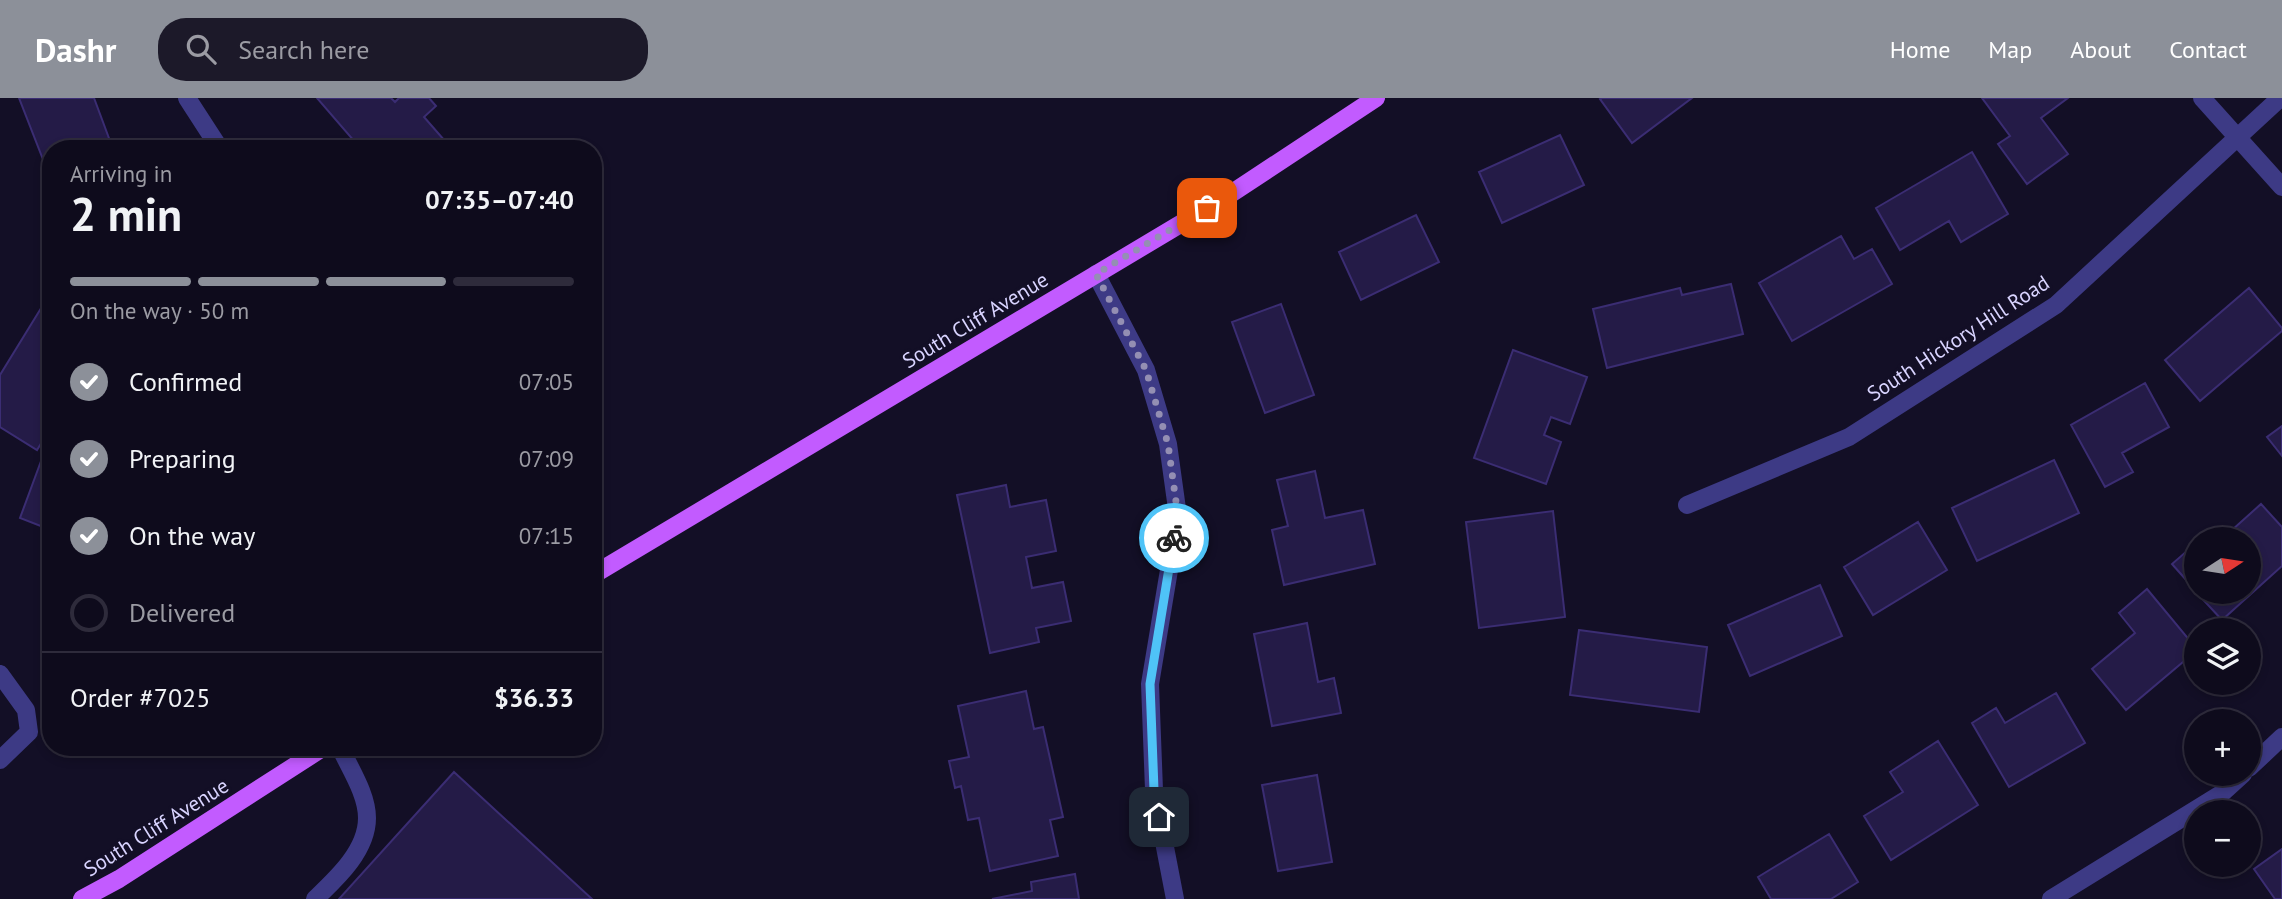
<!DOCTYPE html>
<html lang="en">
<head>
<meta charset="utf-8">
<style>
	:root { --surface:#0e0b1c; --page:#1c1929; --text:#f1f3f6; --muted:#9b9ba3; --line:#2e2b3b; --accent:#8c9099 }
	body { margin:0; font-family:"PT Sans",sans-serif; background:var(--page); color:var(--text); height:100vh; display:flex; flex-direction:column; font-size:26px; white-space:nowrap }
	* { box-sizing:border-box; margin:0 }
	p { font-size:23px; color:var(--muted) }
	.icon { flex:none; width:38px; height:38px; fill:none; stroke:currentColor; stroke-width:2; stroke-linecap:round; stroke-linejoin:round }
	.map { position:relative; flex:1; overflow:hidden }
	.side { position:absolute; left:42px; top:42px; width:560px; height:616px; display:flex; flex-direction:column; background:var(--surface); border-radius:28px; box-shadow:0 4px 10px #0003,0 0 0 2px var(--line) }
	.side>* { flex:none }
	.needle { width:46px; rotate:78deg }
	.controls { position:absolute; left:2184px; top:429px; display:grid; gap:14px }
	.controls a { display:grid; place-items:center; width:77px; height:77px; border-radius:50%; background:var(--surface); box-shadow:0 4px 10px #0003,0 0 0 2px var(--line); font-size:35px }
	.pin { position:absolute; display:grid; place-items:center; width:60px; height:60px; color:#fff; margin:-30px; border-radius:14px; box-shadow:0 4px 10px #0006 }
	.courier { position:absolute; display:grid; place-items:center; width:70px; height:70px; margin:-35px; border:5px solid #4fc3f7; border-radius:50%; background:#fff; color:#222; box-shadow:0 2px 9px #0007 }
	.head em { font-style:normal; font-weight:700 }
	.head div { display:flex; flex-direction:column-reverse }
	.head { display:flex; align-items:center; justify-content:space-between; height:119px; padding:0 28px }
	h1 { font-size:46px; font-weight:700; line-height:52px }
	.bar { display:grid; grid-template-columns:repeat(4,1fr); gap:10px 7px; align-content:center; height:84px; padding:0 28px }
	.bar i { height:9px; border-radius:5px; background:var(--line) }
	.bar .selected { background:var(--accent) }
	.bar p { grid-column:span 4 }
	.line { display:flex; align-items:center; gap:18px; padding:0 28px; border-top:2px solid var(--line) }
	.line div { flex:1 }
	ol { padding:0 28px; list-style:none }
	li { display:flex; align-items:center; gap:21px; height:77px }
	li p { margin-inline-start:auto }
	li .icon { padding:7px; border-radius:50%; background:var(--accent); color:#fff; stroke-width:4 }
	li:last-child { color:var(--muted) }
	li i { width:38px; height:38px; border:4px solid var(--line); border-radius:50% }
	header { display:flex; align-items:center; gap:42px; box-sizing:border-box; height:98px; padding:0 35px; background:var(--accent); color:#fff }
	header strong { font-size:33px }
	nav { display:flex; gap:38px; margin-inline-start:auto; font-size:24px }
	.search { width:490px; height:63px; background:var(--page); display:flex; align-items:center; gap:18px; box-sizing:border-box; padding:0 24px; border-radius:28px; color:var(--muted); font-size:26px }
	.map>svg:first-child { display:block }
	.building { fill:#241b47; stroke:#3b2d73; stroke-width:2 }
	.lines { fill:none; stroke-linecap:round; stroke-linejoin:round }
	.minor { stroke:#3d3a85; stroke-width:18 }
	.major { stroke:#c25bff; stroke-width:18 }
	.done { stroke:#948fb3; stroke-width:7; stroke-dasharray:0 12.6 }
	.route { stroke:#4fc3f7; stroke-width:9 }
	.labels { text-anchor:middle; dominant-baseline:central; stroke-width:6; stroke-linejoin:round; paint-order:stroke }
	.street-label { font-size:21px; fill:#d9d4ff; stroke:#130f26 }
</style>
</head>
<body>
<header>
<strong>Dashr</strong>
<div class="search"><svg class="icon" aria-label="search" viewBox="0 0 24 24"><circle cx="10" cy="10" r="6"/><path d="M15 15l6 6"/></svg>Search here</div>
<nav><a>Home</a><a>Map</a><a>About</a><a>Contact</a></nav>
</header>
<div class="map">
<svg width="2282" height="801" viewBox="0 0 2282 801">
	<rect width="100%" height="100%" fill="#130f26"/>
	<path class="building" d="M19 0H94L113 51H51V82Z
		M317 0H391L395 4 399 0H429L436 8 424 19 452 51H361Z
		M1602 0H1692L1632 45 1600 1Z
		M1982 0H2068L2041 20 2068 56 2027 86 1998 46 2010 38Z
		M1560 37 1584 87 1502 125 1479 74Z
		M1972 54 2008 116 1961 144 1949 123 1900 152 1876 110Z
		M1416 117 1439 164 1361 202 1339 154Z
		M1841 138 1854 161 1872 151 1892 186 1792 243 1759 185Z
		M1731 186 1743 236 1607 270 1593 211 1680 190 1682 197Z
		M2249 190 2282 230V233L2200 303 2165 262Z
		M51 194V329L37 352 0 329V277Z
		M1281 206 1314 297 1265 315 1232 224Z
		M1513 252 1587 279 1570 326 1551 319 1544 337 1561 344 1546 386 1474 360Z
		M2145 285 2169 329 2122 355 2133 374 2105 389 2071 327Z
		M2282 328V358L2267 339Z
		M44 355 51 358V432L20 420Z
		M2054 362 2079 415 1977 463 1952 410Z
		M1315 373 1325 420 1363 412 1375 466 1284 487 1272 432 1288 428 1277 382Z
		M1006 387 1010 409 1046 402 1056 453 1026 459 1032 490 1063 484 1071 523 1036 530 1039 544 990 555 957 397Z
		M2261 406 2282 429V468L2222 522 2196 494H2249V441H2222Z
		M1553 413 1565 519 1479 530 1466 424Z
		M1918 424 1947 472 1873 517 1844 469Z
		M2195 446 2196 447V493L2172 466Z
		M1820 487 1842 538 1750 578 1728 527Z
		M2147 491 2196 550V553L2126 612 2092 571 2135 535 2119 515Z
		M1307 525 1318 584 1334 580 1341 615 1272 628 1254 536Z
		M1579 532 1707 549 1699 614 1570 597Z
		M1026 593 1034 631 1043 629 1063 719 1050 722 1058 758 990 773 979 720 968 722 961 688 955 690 949 663 969 659 958 608Z
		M2056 595 2085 645 2009 689 1972 625 1996 610 2005 625Z
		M1938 643 1978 707 1891 762 1864 718 1903 694 1890 674Z
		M454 674 592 801H339Z
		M1317 677 1332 764 1278 773 1262 687Z
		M1829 736 1858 784 1831 801H1771L1758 779Z
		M2282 751V801H2275L2254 771Z
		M1075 776 1079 801H992L1032 793 1031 784Z"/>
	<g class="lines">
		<path class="minor" d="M187 0 220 51
			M2202 0 2282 89
			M1096 176 1146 272 1168 346 1178 418 1150 586 1154 692 1175 801
			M1687 407 1849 339 2056 207 2280 0
			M0 576 26 612 29 634 0 662
			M2249 670 2282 639
			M315 801C336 781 367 753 367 720 367 696 350 671 340 649
			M2051 801 2221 696 2243 676"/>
		<path class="major" d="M593 477 1229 97 1376 0
			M82 801 119 781 324 649"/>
	</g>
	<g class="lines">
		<path class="done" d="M1174 440 1178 418 1168 346 1146 272 1096 176 1207 110"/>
		<path class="route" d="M1159 719 1154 692 1150 586 1174 440"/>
	</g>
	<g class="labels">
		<g class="street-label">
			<text transform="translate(975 222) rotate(-31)">South Cliff Avenue</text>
			<text transform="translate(1958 240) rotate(-33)">South Hickory Hill Road</text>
			<text transform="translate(156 729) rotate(-32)">South Cliff Avenue</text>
		</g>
	</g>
</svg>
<div class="controls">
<a><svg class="needle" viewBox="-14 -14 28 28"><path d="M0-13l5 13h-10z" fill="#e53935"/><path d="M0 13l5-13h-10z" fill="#9b9ba3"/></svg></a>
<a><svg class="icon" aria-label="layers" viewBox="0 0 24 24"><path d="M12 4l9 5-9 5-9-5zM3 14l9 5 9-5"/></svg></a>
<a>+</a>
<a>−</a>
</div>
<div class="pin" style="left:1207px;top:110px;background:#ea580c"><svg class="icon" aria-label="bag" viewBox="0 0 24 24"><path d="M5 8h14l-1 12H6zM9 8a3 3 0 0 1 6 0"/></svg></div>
<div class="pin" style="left:1159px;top:719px;background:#1f2937"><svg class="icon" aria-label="home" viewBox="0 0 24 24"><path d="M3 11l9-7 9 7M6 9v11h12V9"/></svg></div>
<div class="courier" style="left:1174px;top:440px"><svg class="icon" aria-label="bike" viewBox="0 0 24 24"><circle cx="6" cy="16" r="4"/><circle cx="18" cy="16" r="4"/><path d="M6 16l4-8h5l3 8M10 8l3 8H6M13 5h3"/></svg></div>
<section class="side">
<div class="head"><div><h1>2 min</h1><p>Arriving in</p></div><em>07:35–07:40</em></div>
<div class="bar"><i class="selected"></i><i class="selected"></i><i class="selected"></i><i></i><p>On the way · 50 m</p></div>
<ol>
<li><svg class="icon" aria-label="check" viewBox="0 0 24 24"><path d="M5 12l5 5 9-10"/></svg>Confirmed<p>07:05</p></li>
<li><svg class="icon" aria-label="check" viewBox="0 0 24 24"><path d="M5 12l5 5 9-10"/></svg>Preparing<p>07:09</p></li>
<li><svg class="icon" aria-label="check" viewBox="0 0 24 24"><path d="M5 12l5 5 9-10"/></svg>On the way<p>07:15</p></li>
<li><i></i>Delivered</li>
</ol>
<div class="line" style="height:91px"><div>Order #7025</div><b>$36.33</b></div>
</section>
</div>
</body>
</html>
